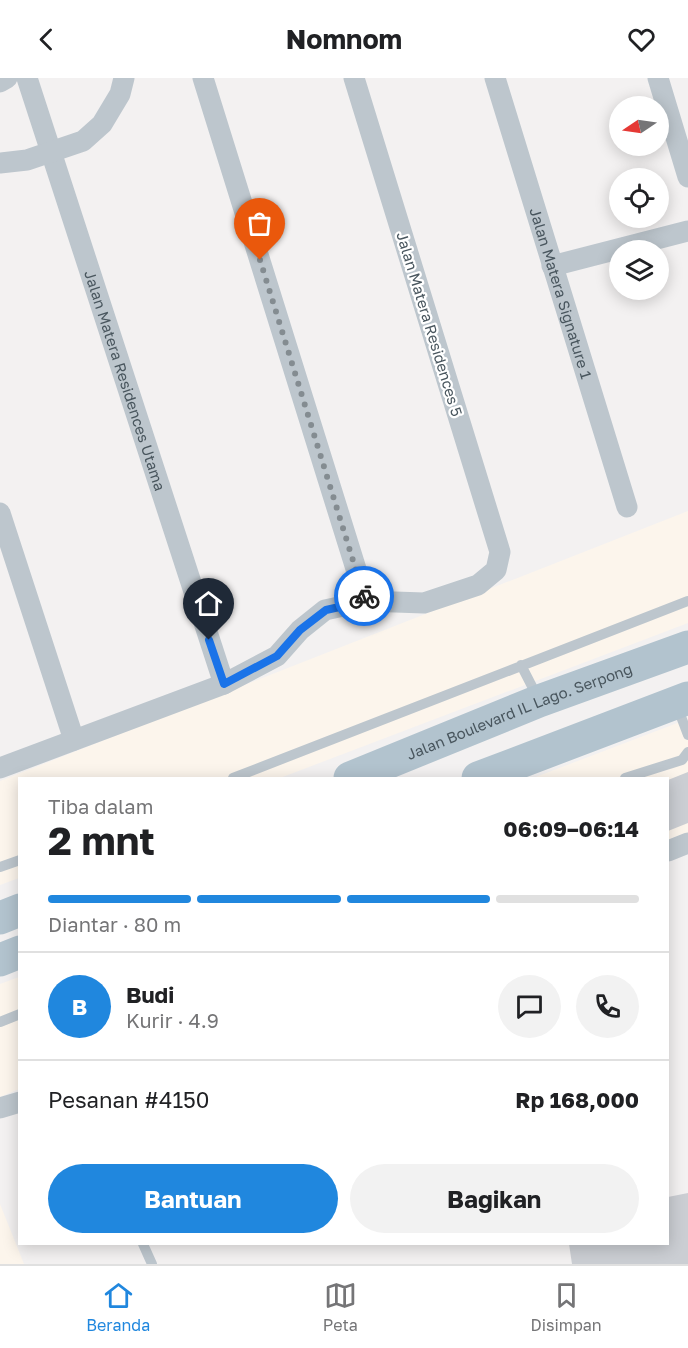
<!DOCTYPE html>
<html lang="id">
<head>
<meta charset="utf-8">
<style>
	:root { --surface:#fff; --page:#f2f2f2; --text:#202124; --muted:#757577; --line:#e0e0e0; --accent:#2087de }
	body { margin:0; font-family:"Golos Text",sans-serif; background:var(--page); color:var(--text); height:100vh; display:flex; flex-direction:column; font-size:22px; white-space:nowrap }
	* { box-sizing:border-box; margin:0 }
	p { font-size:20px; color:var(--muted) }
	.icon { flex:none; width:33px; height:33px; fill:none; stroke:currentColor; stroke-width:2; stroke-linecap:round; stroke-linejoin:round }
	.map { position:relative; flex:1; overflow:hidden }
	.panel { position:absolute; left:18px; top:699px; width:651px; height:468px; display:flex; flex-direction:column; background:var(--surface); border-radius:0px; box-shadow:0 3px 15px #0003 }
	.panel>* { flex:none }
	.needle { width:39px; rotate:257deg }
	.tools { position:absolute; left:609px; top:18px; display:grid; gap:12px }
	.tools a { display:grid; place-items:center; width:60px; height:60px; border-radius:50%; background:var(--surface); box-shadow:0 3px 15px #0003; font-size:30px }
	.pin { position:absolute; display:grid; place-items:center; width:51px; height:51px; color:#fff; margin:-62px -26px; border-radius:50% 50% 50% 0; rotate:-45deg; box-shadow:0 0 6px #0007 }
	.pin .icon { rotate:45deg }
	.courier { position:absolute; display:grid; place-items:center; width:60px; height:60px; margin:-30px; border:4px solid #1a73e8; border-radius:50%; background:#fff; color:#222; box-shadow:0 2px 8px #0007 }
	.headline em { font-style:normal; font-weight:700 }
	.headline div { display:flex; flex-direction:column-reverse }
	.headline { display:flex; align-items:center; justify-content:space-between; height:102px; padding:0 30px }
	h1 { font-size:39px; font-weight:700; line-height:45px }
	.bar { display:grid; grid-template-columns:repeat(4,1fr); gap:9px 6px; align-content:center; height:72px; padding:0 30px }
	.bar i { height:8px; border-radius:4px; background:var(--line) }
	.bar .current { background:var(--accent) }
	.bar p { grid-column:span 4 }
	.line { display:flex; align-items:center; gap:15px; padding:0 30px; border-top:2px solid var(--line) }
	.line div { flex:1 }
	.round { display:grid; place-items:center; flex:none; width:63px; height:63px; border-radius:32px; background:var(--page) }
	.primary-button { display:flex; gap:12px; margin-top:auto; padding:12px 30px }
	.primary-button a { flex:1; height:69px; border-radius:36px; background:var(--accent); color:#fff; font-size:24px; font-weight:700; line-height:69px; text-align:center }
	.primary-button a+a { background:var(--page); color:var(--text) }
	header { display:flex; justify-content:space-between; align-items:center; height:78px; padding:0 30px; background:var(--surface); font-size:27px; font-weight:700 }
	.dock { display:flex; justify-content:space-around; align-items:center; height:84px; border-top:2px solid var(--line); background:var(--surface); font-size:16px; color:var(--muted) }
	.dock a { display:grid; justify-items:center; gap:3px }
	.dock .current { color:var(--accent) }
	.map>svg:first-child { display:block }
	.commercial { fill:#fcf5ec }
	.building { fill:#cbced3 }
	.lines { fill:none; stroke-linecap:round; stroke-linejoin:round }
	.lane { stroke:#bdc6cd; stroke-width:10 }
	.street { stroke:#bdc6cd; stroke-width:21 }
	.primary { stroke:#b2c3ce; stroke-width:33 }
	.done { stroke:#848c91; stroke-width:6; stroke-dasharray:0 10.8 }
	.route { stroke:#1a73e8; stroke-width:8 }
	.labels { text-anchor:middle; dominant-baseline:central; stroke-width:4.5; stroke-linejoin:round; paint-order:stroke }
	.street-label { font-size:15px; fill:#49565e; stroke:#fff }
</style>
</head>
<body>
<header><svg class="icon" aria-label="back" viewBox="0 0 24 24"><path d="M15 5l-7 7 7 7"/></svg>Nomnom<svg class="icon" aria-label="heart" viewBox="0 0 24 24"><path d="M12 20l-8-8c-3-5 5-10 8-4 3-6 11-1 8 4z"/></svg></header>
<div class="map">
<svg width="688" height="1186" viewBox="0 0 688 1186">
	<rect width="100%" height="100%" fill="#f3f1f1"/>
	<path class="commercial" d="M688 433V545L280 700H20L19 800 0 807V703Z
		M688 641V757L668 765V700H533Z
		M19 899V1011L0 1019V906Z
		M0 1126 24 1186H0Z"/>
	<path class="building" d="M688 694V745L668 753V702Z
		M688 1115V1186H572L569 1166H668V1119Z"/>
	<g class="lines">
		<path class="lane" d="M521 587 538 620
			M677 628 688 657
			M233 700 688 523
			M625 700 682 682 688 674
			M0 789 20 782
			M0 944 20 936
			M143 1166 152 1186"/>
		<g class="street">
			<path id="s1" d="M27 0 224 606"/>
			<path d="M203 0 366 523"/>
			<path id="s2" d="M495 0 627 429"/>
			<path d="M658 0 688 99"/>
			<path d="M0 4 7 0"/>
			<path d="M0 85 27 82 83 63 102 46 120 16 124 0"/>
			<path d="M552 188 688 153"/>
			<path d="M0 435 74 662"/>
			<path d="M0 690 224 606 277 578 300 552 325 532 366 523 424 525 478 507 496 492 500 474 354 0"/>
			<path d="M668 773 688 765"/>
			<path d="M0 1030 20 1024"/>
		</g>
		<g class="primary">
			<path id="s3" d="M350 700 539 623 688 569"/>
			<path d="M478 700 688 620"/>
			<path d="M0 840 20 832"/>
			<path d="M0 882 20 874"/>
		</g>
	</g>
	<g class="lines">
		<path class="done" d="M260 182 364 518"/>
		<path class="route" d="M209 562 224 606 277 578 300 552 326 532 366 523 364 518"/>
	</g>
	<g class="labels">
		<g class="street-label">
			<text stroke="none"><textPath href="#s2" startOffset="225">Jalan Matera Signature 1</textPath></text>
			<text transform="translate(430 246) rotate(73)">Jalan Matera Residences 5</text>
			<text stroke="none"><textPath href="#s1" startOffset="318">Jalan Matera Residences Utama</textPath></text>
			<text stroke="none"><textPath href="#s3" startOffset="182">Jalan Boulevard IL Lago. Serpong</textPath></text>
		</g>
	</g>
</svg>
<div class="tools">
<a><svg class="needle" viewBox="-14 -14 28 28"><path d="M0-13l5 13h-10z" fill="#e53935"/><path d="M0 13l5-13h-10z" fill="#757577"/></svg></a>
<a><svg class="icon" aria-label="locate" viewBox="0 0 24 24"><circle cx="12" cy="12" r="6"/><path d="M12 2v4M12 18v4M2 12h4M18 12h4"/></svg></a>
<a><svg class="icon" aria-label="layers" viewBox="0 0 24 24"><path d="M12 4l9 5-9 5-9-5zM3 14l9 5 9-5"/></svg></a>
</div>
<div class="pin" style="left:260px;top:182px;background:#ea580c"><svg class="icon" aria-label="bag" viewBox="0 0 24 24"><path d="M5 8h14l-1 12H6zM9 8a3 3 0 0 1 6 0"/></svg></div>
<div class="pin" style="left:209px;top:562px;background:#1f2937"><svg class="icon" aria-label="home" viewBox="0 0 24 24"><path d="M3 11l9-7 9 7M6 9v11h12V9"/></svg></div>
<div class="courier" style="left:364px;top:518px"><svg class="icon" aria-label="bike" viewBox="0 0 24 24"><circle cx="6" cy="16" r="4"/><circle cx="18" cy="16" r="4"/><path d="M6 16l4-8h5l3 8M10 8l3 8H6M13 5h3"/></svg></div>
<section class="panel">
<div class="headline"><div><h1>2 mnt</h1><p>Tiba dalam</p></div><em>06:09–06:14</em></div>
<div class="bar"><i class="current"></i><i class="current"></i><i class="current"></i><i></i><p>Diantar · 80 m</p></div>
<div class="line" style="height:108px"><b class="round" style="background:var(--accent);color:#fff">B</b><div><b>Budi</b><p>Kurir · 4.9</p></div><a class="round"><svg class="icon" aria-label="chat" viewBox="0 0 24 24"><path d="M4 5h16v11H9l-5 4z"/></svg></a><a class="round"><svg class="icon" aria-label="phone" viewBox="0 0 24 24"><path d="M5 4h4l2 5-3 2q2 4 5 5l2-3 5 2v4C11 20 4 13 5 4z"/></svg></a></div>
<div class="line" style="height:78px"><div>Pesanan #4150</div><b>Rp 168,000</b></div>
<div class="primary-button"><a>Bantuan</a><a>Bagikan</a></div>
</section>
</div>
<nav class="dock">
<a class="current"><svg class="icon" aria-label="home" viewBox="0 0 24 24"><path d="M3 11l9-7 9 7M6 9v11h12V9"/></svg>Beranda</a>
<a><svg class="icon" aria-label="map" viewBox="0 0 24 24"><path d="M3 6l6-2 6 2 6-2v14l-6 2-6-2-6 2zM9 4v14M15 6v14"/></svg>Peta</a>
<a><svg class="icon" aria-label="saved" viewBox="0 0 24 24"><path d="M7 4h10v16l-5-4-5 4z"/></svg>Disimpan</a>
</nav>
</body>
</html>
